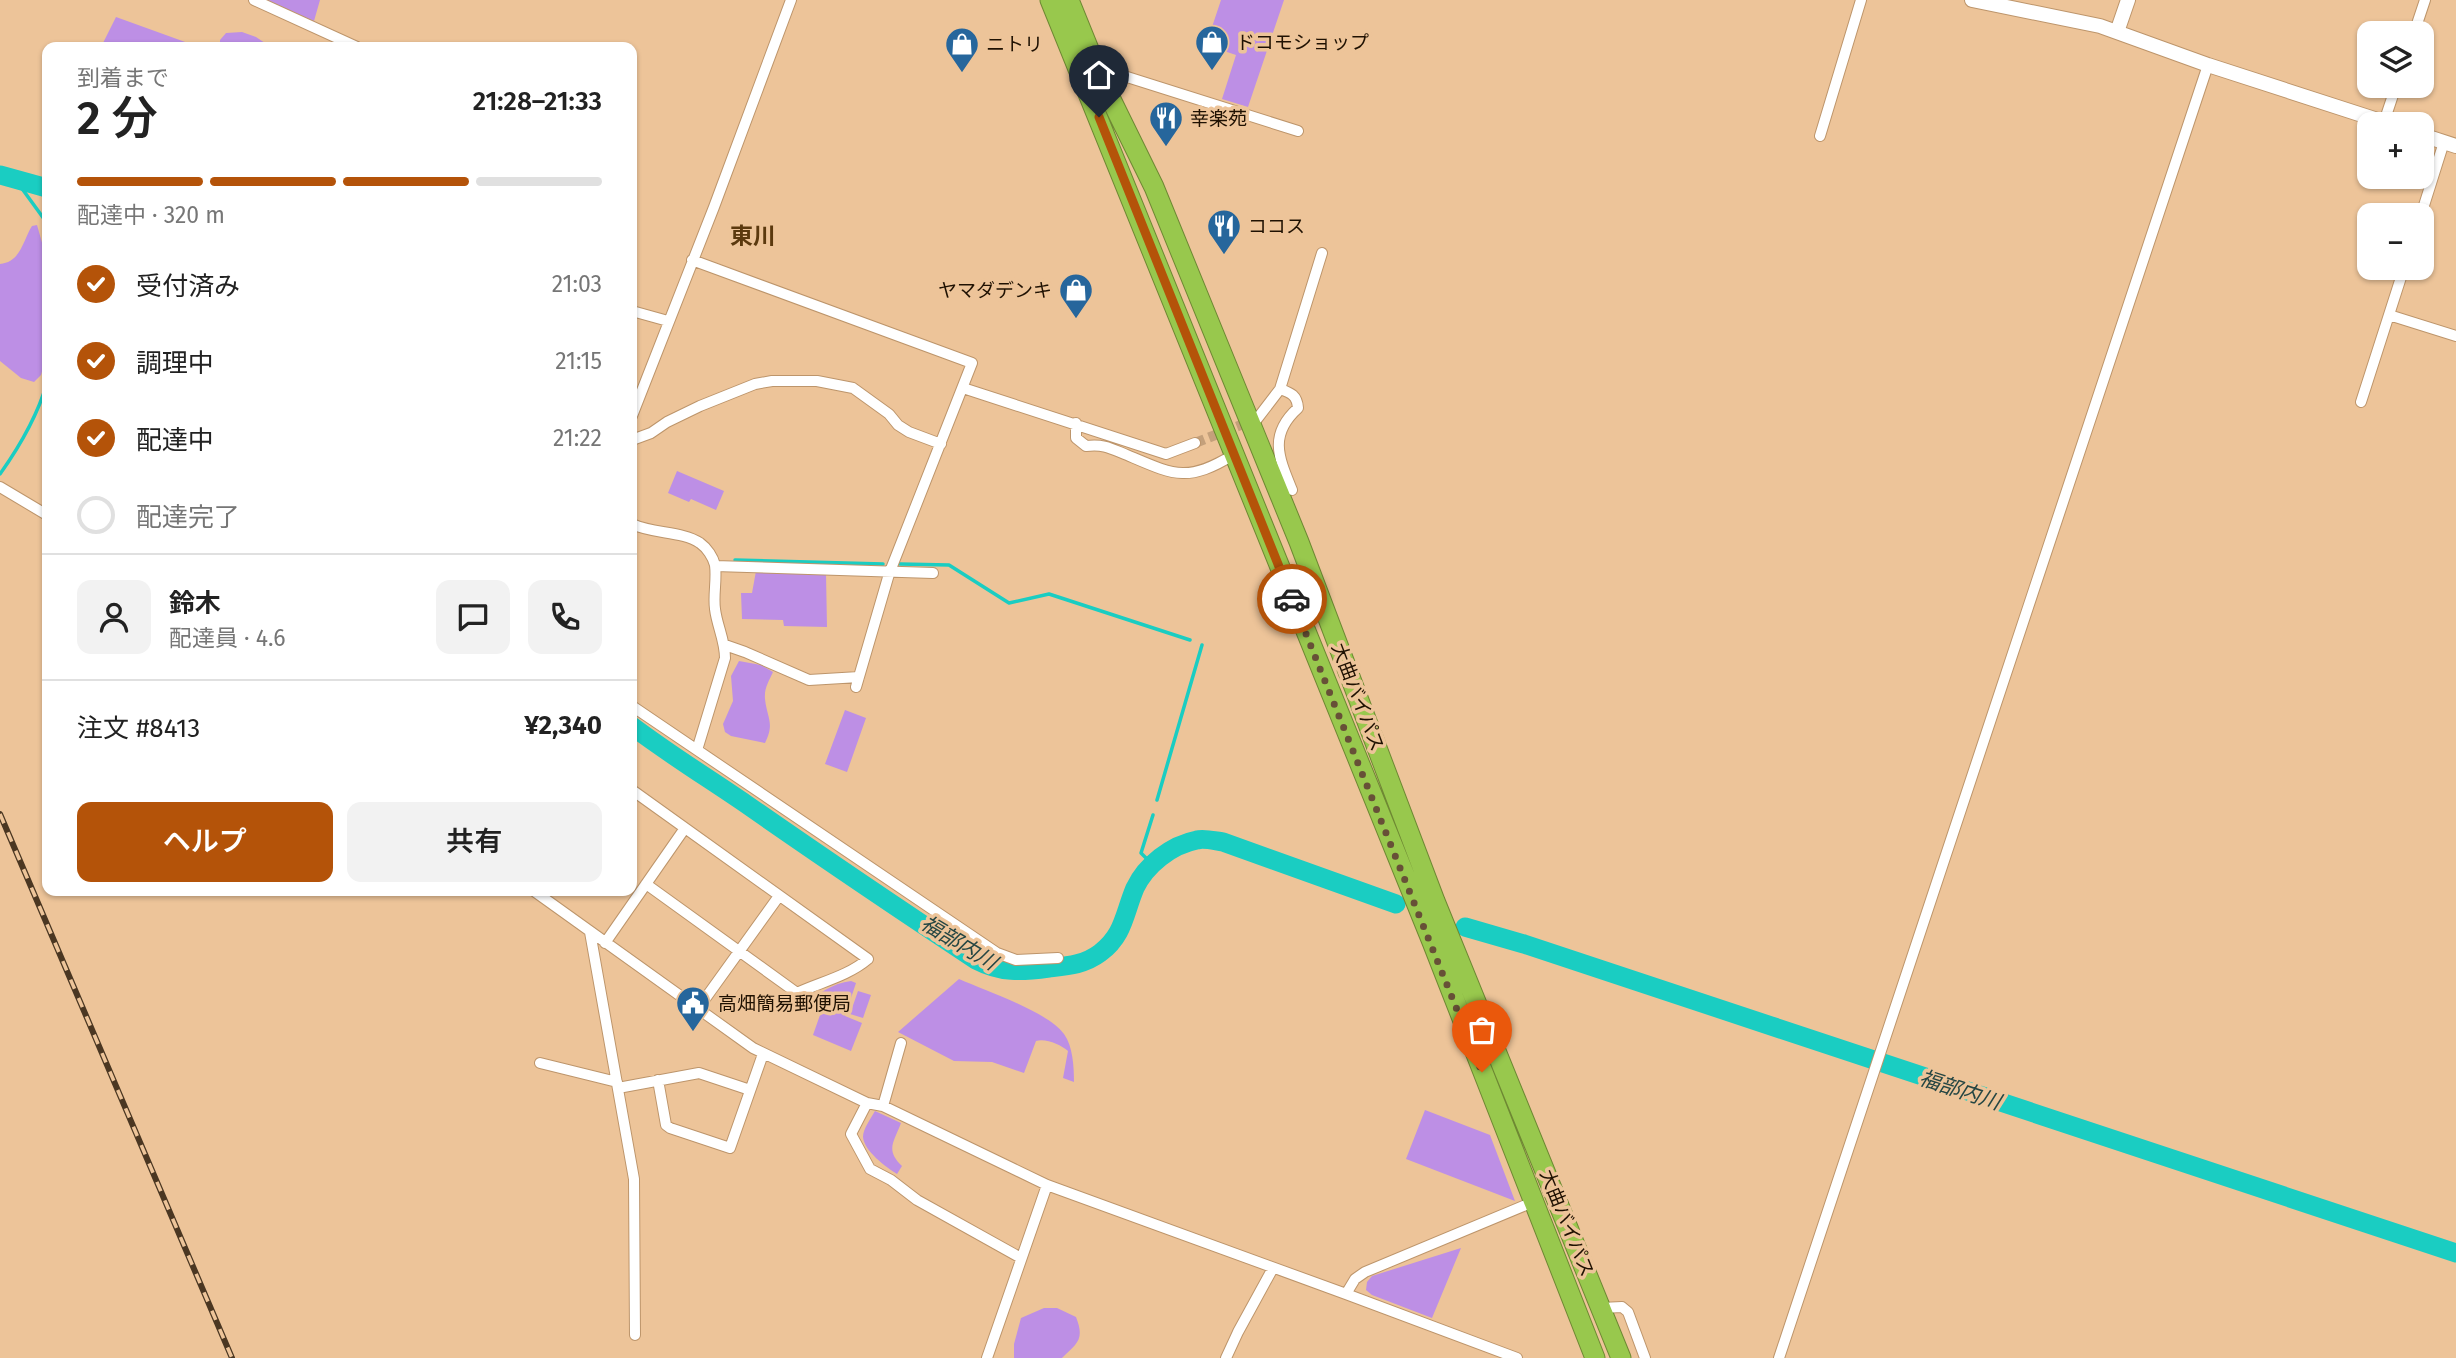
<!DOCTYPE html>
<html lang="ja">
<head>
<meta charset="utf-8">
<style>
	:root { --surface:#fff; --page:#f2f2f2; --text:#222; --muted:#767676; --line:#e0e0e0; --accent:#b45309 }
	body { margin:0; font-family:"Fira Sans","Noto Sans JP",sans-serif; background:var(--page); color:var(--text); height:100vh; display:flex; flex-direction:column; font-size:26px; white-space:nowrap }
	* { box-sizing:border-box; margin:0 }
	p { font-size:23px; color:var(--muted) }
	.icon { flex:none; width:38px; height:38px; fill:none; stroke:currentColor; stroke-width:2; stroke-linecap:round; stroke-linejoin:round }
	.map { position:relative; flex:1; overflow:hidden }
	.details { position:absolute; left:42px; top:42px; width:595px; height:854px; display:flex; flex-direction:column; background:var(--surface); border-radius:14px; box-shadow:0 2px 5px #0004 }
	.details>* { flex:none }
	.controls { position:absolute; left:2357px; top:21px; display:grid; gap:14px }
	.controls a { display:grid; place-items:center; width:77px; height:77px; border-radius:14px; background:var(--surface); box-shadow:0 2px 5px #0004; font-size:35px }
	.pin { position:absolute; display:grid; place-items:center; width:60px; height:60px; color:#fff; margin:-72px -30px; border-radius:50% 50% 50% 0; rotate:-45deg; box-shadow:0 0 7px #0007 }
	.pin .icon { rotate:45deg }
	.courier { position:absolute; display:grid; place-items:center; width:70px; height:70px; margin:-35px; border:5px solid #b45309; border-radius:50%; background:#fff; color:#222; box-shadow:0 2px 9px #0007 }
	.headline em { font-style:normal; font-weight:600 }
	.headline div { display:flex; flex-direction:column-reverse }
	.headline { display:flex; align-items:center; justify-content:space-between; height:119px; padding:0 35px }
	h1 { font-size:46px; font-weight:600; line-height:52px }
	.bar { display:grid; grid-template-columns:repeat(4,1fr); gap:10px 7px; align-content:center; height:84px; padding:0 35px }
	.bar i { height:9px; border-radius:5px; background:var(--line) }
	.bar .active { background:var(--accent) }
	.bar p { grid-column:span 4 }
	.line { display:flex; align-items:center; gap:18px; padding:0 35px; border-top:2px solid var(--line) }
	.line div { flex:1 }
	.round { display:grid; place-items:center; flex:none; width:74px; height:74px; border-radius:14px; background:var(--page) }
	ol { padding:0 35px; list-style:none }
	li { display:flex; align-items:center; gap:21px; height:77px }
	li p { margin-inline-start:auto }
	li .icon { padding:7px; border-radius:50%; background:var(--accent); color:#fff; stroke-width:4 }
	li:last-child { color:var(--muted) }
	li i { width:38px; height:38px; border:4px solid var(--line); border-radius:50% }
	.action { display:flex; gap:14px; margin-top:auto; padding:14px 35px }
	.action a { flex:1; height:80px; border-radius:14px; background:var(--accent); color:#fff; font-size:28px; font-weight:600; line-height:80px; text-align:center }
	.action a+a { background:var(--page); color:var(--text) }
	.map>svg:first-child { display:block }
	.green { fill:#bd8fe5 }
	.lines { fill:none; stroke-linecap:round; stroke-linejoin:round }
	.stream { stroke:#1acdc2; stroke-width:3.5 }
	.river { stroke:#1acdc2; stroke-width:19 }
	.street-tunnel { stroke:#c4a07b; stroke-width:10; stroke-dasharray:10 5; stroke-linecap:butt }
	.street-casing { stroke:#bd956b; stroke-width:12 }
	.secondary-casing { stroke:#bd956b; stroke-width:16 }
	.highway-casing { stroke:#6e8833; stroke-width:21 }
	.street { stroke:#fff; stroke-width:10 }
	.secondary { stroke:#fff; stroke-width:14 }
	.highway { stroke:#98c84d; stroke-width:19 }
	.rail-casing { stroke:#4b3722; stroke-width:6 }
	.rail { stroke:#edc499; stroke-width:3.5; stroke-dasharray:10; stroke-linecap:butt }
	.done { stroke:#675037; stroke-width:7; stroke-dasharray:0 12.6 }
	.route { stroke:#b45309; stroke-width:9 }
	.labels { text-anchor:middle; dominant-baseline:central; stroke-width:7; stroke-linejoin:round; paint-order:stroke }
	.poi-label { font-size:19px; fill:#1f1102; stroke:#edc499; text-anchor:start }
	.street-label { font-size:19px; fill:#1f1102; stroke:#edc499 }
	.water-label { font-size:21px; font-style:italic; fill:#254643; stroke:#edc499 }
	.quarter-label { font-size:23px; font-weight:bold; fill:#5b390e; stroke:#edc499 }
</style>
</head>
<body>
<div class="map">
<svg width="2456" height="1358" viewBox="0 0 2456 1358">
	<rect width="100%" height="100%" fill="#edc499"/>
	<path class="green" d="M266 0H320L314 21Z
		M1221 0H1284L1248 107 1222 99 1236 55 1206 45Z
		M116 17 199 47H101Z
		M242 32 256 37 271 47H220V40L226 33Z
		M37 225 47 260 46 357 41 375 34 382 21 378 0 361V264C21 262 23 240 32 226Z
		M677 471 724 491 716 510 691 499 689 502 668 493Z
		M756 571 826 574 827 627 784 626 783 620 742 619 741 593H752Z
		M739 661 761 665 773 672C769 681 764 688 765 699 767 718 775 723 765 743L731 736 725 732 723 724 733 701 731 676Z
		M845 710 866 718 847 772 825 764Z
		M959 979C986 991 1047 1011 1064 1034 1073 1046 1074 1068 1074 1082L1063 1078 1068 1051C1061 1045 1046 1038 1036 1041L1024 1073 992 1062 954 1061 898 1032Z
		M851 981 856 983 845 1016 862 1023 851 1051 813 1035 820 1015 804 1006C817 994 833 983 851 981Z
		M858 991 871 995 863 1018 850 1014Z
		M1425 1110 1490 1135 1515 1201 1406 1159Z
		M875 1111 901 1123C894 1142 885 1150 902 1166L897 1174C886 1167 864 1151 863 1137 863 1129 871 1118 875 1111Z
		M1461 1248 1432 1318 1372 1295 1366 1290 1367 1282 1372 1276Z
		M1044 1308H1057L1076 1317C1085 1340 1077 1343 1062 1358H1014V1344L1021 1318Z"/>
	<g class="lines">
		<path class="stream" d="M15 179 47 223
			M0 474C20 446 37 417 47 383
			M735 560 883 564
			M900 564 949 565 1009 603 1049 594 1190 640
			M1157 800 1202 645
			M1152 864 1141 853 1153 815"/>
		<path class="river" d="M0 175 47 188
			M632 726C669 754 708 778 746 804 822 857 899 909 976 960 1001 973 1021 972 1049 968 1067 966 1084 965 1100 953 1124 935 1124 914 1135 888 1146 865 1171 845 1197 840 1204 838 1215 841 1223 842L1396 904
			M1465 927 1524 944 2456 1253"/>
		<path class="street-tunnel" d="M1195 443 1251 421"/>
		<g class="street-casing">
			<path id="street" d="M254 0 357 47
				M2414 33 2425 0
				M1101 79 1124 76 1298 131
				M2384 122 2396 86
				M1820 136 1861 0
				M2421 215 2444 142
				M692 260 972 363 889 574 856 687
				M632 311 668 321
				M2389 315 2456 336
				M963 388 1166 454 1195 443
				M1280 389C1291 393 1297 395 1298 408 1268 435 1279 458 1292 490
				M2361 402 2404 268
				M632 416 714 207 791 0
				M1257 419 1280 389 1322 253
				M1076 423V438L1086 446C1104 444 1110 448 1127 455 1174 475 1187 483 1233 455
				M632 440 651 433 667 422 700 406 755 384 772 381H817L853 388 889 414 898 425 909 432 941 444
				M0 487 47 515
				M632 524C653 534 682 531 700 543 707 548 713 557 715 565 717 580 713 595 715 609 717 626 725 640 725 658L697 750
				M715 566 933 573
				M725 645 745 652 809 680 859 677
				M632 706 997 953 1016 960 1058 958
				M632 790 868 959C848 976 821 982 797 993L646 884
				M534 891 753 1048 867 1103 883 1106 1047 1185 1346 1294 1517 1358
				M590 932 634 1179 635 1335
				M605 943 685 828
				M697 1010 779 896
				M540 1063 617 1082
				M658 1080 666 1125 670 1128 730 1148 763 1054
				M618 1088 699 1073 750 1090
				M867 1103 851 1134 870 1169 891 1180 917 1200 1021 1258
				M883 1106 901 1043
				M1346 1294 1355 1279 1365 1272 1533 1202
				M1601 1308 1622 1307 1628 1312 1645 1358
				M987 1358 1047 1185
				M1226 1358 1238 1332 1273 1268
				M1779 1358 2208 65"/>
		</g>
		<g class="secondary-casing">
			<path id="secondary" d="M1972 0 2100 26 2208 65 2390 124
				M2117 32 2128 0
				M2422 135 2456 146"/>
		</g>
		<g class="highway-casing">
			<path id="highway" d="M1050 0 1432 942 1595 1358
				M1069 0 1101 79 1154 187 1299 542 1435 901 1621 1358"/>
		</g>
		<use href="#street" class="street"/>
		<use href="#secondary" class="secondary"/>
		<use href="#highway" class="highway"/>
		<g class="rail-casing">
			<path id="rail" d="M0 814 232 1358"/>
		</g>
		<use href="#rail" class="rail"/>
	</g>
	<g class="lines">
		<path class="done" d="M1292 599 1482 1072"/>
		<path class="route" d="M1099 117 1292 599"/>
	</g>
	<defs>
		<g id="shop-pin" transform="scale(1.75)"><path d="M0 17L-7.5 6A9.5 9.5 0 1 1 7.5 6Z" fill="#26669c" stroke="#edc499"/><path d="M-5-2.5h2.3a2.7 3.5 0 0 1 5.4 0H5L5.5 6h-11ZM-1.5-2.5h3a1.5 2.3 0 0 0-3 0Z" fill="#fff"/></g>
		<g id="restaurant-pin" transform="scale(1.75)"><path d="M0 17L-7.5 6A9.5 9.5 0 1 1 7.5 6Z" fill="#26669c" stroke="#edc499"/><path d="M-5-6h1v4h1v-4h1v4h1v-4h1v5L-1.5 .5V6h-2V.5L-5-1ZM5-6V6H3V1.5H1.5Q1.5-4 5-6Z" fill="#fff"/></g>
		<g id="civic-pin" transform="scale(1.75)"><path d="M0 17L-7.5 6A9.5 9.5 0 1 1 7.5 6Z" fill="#26669c" stroke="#edc499"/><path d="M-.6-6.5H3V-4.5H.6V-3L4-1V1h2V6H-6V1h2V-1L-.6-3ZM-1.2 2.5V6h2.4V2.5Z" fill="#fff"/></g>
	</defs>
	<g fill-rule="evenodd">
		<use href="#shop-pin" x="1212" y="42"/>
		<use href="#shop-pin" x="962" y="44"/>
		<use href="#restaurant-pin" x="1166" y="118"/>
		<use href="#restaurant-pin" x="1224" y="226"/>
		<use href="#shop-pin" x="1076" y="290"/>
		<use href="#civic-pin" x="693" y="1003"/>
	</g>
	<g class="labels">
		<g class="poi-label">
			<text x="1236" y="42">ドコモショップ</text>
			<text x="986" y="44">ニトリ</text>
			<text x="1190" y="118">幸楽苑</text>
			<text x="1248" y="226">ココス</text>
			<text x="1052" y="290" text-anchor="end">ヤマダデンキ</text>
			<text x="718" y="1003">高畑簡易郵便局</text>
		</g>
		<g class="street-label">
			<text transform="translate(1358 697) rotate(69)">大曲バイパス</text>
			<text transform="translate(1567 1223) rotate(68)">大曲バイパス</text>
		</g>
		<g class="water-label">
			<text transform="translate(959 943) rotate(31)">福部内川</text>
			<text transform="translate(1960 1090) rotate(18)">福部内川</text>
		</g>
		<g class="quarter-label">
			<text x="753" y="236">東川</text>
		</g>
	</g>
</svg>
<div class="controls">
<a><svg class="icon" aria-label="layers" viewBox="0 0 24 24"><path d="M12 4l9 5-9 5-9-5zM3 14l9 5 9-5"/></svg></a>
<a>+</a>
<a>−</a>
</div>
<div class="pin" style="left:1482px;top:1072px;background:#ea580c"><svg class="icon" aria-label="bag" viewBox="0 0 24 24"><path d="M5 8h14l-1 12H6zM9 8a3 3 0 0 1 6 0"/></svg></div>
<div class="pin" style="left:1099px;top:117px;background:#1f2937"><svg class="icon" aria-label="home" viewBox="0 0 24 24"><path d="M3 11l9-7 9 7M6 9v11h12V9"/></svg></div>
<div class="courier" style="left:1292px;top:599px"><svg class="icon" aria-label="car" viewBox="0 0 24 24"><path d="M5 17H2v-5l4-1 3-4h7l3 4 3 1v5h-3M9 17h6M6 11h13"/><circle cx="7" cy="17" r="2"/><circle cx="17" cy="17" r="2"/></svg></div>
<section class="details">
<div class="headline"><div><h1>2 分</h1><p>到着まで</p></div><em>21:28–21:33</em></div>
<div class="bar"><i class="active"></i><i class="active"></i><i class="active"></i><i></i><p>配達中 · 320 m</p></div>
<ol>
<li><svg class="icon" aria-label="check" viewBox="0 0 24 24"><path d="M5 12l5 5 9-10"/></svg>受付済み<p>21:03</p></li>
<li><svg class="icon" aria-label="check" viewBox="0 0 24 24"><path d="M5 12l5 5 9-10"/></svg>調理中<p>21:15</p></li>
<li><svg class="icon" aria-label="check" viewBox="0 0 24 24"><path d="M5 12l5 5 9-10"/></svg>配達中<p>21:22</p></li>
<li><i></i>配達完了</li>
</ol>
<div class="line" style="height:126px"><a class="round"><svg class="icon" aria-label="person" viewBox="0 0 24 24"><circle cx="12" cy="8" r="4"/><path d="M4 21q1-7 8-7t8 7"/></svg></a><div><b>鈴木</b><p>配達員 · 4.6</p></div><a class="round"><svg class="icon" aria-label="chat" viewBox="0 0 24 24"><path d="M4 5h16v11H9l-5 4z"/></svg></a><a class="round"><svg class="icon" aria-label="phone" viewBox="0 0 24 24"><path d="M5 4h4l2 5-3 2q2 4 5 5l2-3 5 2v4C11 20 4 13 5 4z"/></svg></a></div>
<div class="line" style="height:91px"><div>注文 #8413</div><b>¥2,340</b></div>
<div class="action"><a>ヘルプ</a><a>共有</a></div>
</section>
</div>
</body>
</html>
